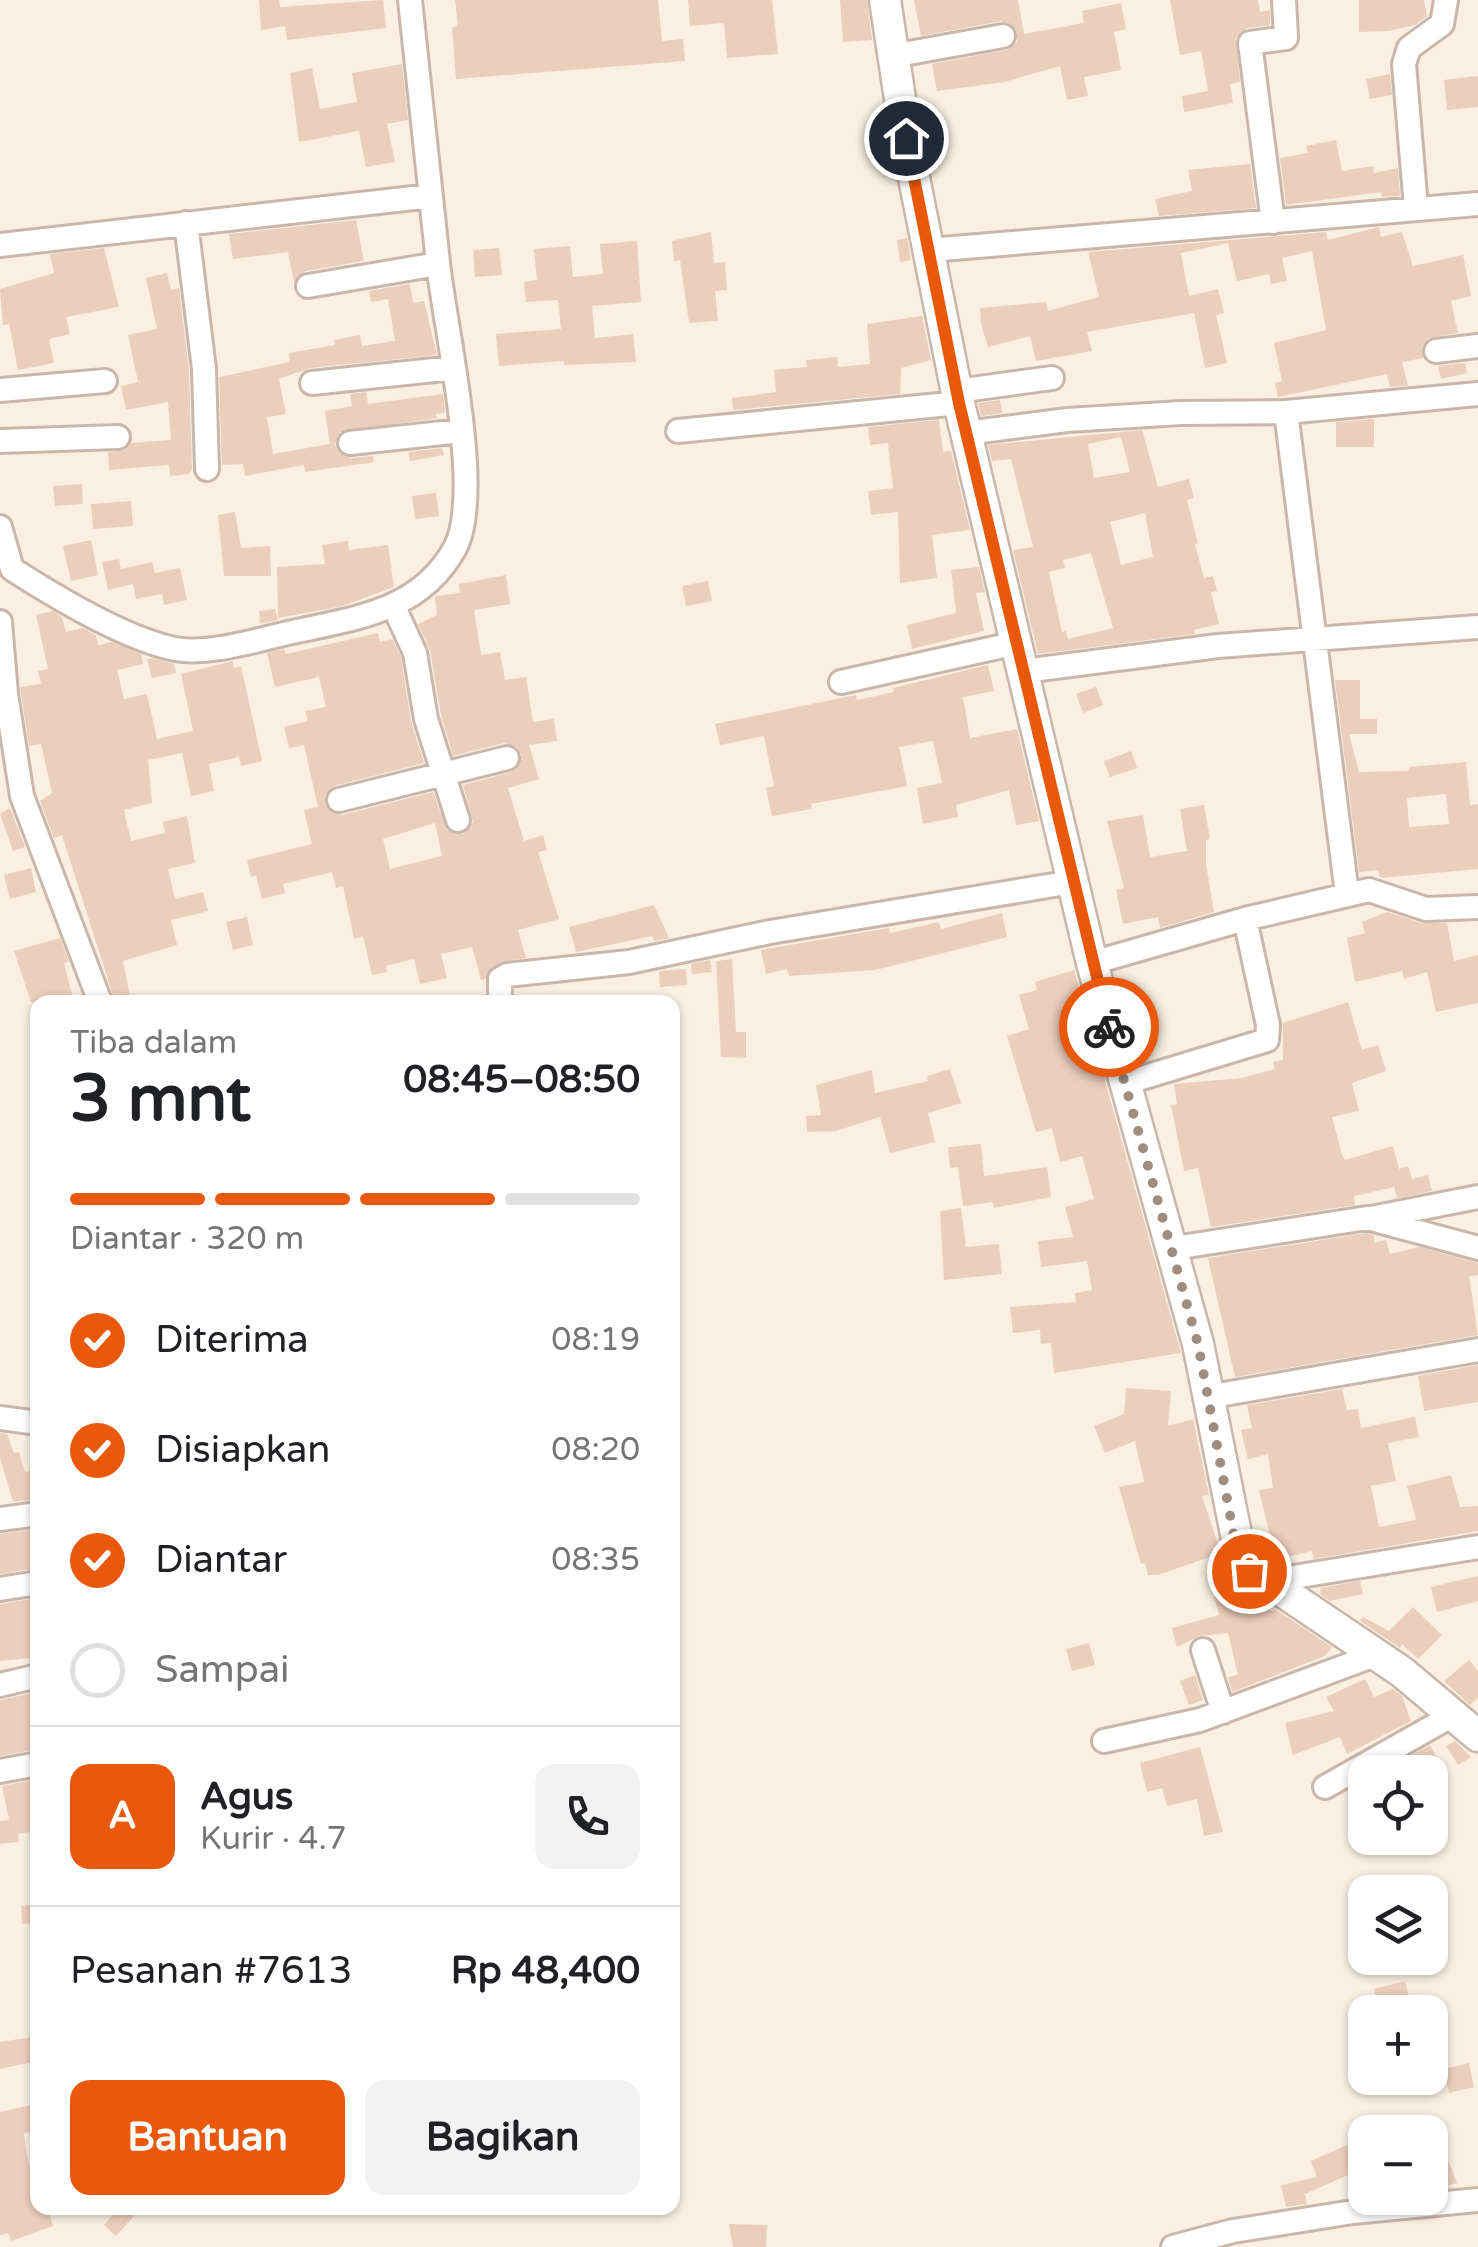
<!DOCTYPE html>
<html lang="id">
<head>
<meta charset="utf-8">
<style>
	:root { --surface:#fff; --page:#f2f2f2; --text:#202124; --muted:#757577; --line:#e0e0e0; --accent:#ea580c }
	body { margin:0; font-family:"Varela Round",sans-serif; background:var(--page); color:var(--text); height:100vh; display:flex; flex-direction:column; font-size:38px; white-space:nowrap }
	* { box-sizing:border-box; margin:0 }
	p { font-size:32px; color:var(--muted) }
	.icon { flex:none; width:55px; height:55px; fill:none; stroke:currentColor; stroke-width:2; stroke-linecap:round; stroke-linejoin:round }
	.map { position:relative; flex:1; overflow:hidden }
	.sheet { position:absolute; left:30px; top:995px; width:650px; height:1220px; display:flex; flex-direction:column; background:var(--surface); border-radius:20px; box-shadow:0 2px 8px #0004 }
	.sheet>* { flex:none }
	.buttons { position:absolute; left:1348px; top:1755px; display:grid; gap:20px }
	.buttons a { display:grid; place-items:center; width:100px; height:100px; border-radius:20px; background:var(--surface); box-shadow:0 2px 8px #0004; font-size:50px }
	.pin { position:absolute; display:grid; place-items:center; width:85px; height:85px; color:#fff; margin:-42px; border:5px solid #fff; border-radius:50%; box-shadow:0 2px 10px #0007 }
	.courier { position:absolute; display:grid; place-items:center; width:100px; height:100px; margin:-50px; border:8px solid #ea580c; border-radius:50%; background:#fff; color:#222; box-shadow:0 2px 12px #0007 }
	.headline em { font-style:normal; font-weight:800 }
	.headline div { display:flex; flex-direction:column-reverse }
	.headline { display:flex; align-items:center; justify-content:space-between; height:170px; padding:0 40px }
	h1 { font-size:65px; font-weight:800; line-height:75px }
	.bar { display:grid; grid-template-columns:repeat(4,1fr); gap:15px 10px; align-content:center; height:120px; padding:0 40px }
	.bar i { height:12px; border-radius:8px; background:var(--line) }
	.bar .selected { background:var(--accent) }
	.bar p { grid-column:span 4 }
	.line { display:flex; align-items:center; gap:25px; padding:0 40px; border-top:2px solid var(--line) }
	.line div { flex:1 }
	.round { display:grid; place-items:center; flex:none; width:105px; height:105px; border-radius:20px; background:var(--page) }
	ol { padding:0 40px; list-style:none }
	li { display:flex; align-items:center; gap:30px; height:110px }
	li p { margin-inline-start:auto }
	li .icon { padding:10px; border-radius:50%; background:var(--accent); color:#fff; stroke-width:4 }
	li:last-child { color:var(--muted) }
	li i { width:55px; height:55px; border:5px solid var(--line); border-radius:50% }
	.cta { display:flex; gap:20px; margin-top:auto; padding:20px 40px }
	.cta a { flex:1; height:115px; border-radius:20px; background:var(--accent); color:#fff; font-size:40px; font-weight:800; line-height:115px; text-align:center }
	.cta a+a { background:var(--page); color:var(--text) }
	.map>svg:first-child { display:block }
	.building { fill:#eccebc; fill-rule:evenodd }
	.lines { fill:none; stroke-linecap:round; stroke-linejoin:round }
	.minor-casing { stroke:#c9b7aa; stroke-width:28 }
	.tertiary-casing { stroke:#c9b7aa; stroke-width:35 }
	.minor { stroke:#fff; stroke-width:22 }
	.tertiary { stroke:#fff; stroke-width:30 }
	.done { stroke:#9f8d80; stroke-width:10; stroke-dasharray:0 18 }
	.route { stroke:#ea580c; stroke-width:12 }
</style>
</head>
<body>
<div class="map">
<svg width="1478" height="2247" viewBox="0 0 1478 2247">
	<rect width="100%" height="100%" fill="#f9f0e2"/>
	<path class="building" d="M259 0H279L280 7 383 0 386 28 287 40 285 26 261 30Z
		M455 0H658L662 41 683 39 685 61 456 79 452 27 458 26Z
		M688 0H772L778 54 727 58 724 23 690 26Z
		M840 0H867L872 40 843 42Z
		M914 0H1018L1024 34 1084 23 1082 11 1121 3 1126 29 1114 32 1121 70 1084 77 1088 96 1067 100 1060 66 1004 82 937 91 932 64 1007 50 1017 42V32L1001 21 921 36Z
		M1170 0H1258L1260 12 1270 10V25L1247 28 1236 38 1240 82 1230 84 1233 103 1184 112 1182 96 1208 91 1201 51 1180 55Z
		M1359 0H1424L1427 16 1415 25 1389 31 1359 32Z
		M402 64 408 120 387 124 395 162 366 167 359 131 299 142 290 73 312 68 320 109 357 102 352 73Z
		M1390 74 1392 95 1370 99 1366 79Z
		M1478 76V107L1447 110 1444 80Z
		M1336 140 1342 171 1373 166 1374 173 1398 168 1400 196 1382 197 1381 192 1286 205 1280 158 1308 153 1306 146Z
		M1250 164 1256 208 1159 216 1155 199 1192 191 1188 170Z
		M356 220 364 261 306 271 294 282 288 252 233 259 229 234Z
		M1379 227 1381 237 1402 232 1413 266 1463 255 1471 296 1451 301 1458 333 1428 338 1422 346 1423 358 1402 362 1408 386 1390 387 1387 374 1278 397 1275 383 1282 381 1274 343 1326 330 1312 251 1282 258 1287 281 1271 284 1269 274 1237 281 1228 243 1181 253 1189 296 1218 289 1224 313 1216 315 1227 363 1205 368 1194 313 1087 332 1092 351 1036 361 1030 336 988 347 981 324 980 308 1046 302 1048 311 1099 297 1088 252 1326 232 1328 240Z
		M711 232 714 263 725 262 727 290 715 291 718 321 689 323 680 260 674 261 672 241Z
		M907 238 911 260 900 262 897 240Z
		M637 241 641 302 592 306 595 338 633 334 636 362 564 365V361L499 366 496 334 561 329 558 300 526 302 524 282 537 280 534 249 570 246 573 277 603 274 600 244Z
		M104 248 119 307 66 317 70 334 49 339 54 363 18 370 9 324 3 325 0 289 54 273 50 254Z
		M499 248 502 275 475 277 473 250Z
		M167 273 171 290 179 288 189 370 192 468 189 474 170 476 169 465 109 470 108 452 125 450 131 443 171 440 168 402 126 410 121 386 138 382 128 335 157 329 146 278Z
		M410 284 413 303 424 301 437 355 310 368 279 379 286 414 267 417 273 454 330 444 325 411 352 406 350 394 366 392 368 404 443 394 445 413 436 414 437 418 340 432 335 444 339 453 351 458 373 456 374 462 305 472 304 465 245 476 243 464 222 465 219 377 290 362 289 353 335 345 334 340 360 335 362 346 395 341 388 299 371 302 369 291Z
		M922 316 931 360 901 368 900 394 733 410 732 398 776 392 774 370 807 367 806 360 837 357 838 367 870 364 867 324Z
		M1465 363 1467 373 1441 379 1438 366Z
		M1000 400 1002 413 981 416 978 403Z
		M1374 419V447H1336V422Z
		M939 420 943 452 951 451 970 530 932 535 937 578 900 583 898 512 871 515 868 491 893 488 888 443 870 445 868 427Z
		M1142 430 1158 487 1189 479 1194 498 1187 500 1198 543 1195 544 1204 578 1213 576 1217 591 1211 592 1219 624 1194 630 1195 634 1038 654 1013 550 1033 547 1011 459 992 461 988 445ZM1121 437 1130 472 1094 478 1088 444ZM1145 513 1153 557 1121 565 1110 522ZM1091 553 1113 628 1068 639 1066 631 1062 632 1049 572 1065 568 1063 560Z
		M442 448 444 455 410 461 408 452Z
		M82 484 83 504 55 506 53 486Z
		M436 493 439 516 415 519 412 496Z
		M131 501 133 526 93 529 91 504Z
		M235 512 241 548 270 546 271 576H224L218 515Z
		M91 540 98 575 71 581 63 546Z
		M348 541 349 550 388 545 394 587 343 606 278 618 277 567 325 564 322 545Z
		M119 559 121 569 152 562 155 573 180 568 187 600 164 605 162 594 136 599 133 584 108 590 102 562Z
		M979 567 985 592 976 593 984 631 912 649 907 625 956 613 951 570Z
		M506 575 510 604 474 610 481 655 500 652 505 680 526 677 533 722 554 719 557 741 529 745 539 779 508 788 524 841 543 835 547 850 538 852 559 919 518 930 526 958 500 962 485 979 481 980 472 947 441 954 447 978 420 984 414 959 386 966 387 972 372 975 363 936 354 939 343 886 336 888 332 872 283 884 285 893 262 899 256 875 251 877 247 860 312 844 304 810 318 807 304 745 289 748 284 727 308 721 305 711 326 707 319 677 275 687 267 653 284 649 286 654 378 633 380 642 392 639 401 657 411 722 424 763 334 786 325 795V805L342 815 433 792 447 830 463 834 473 822 463 785 512 772 522 755 517 747 504 743 453 756 441 715 430 650 418 624 437 615 435 596 460 593 459 584ZM435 823 442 856 390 869 383 839Z
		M708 581 712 601 686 606 682 586Z
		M275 609 278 620 260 624 259 611Z
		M53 611 62 617 66 632 83 628 96 635 98 645 112 642 141 654 143 664 117 670 124 699 147 694 157 739 193 731 181 674 233 661 234 668 241 666 262 761 241 766 239 757 209 764 214 791 191 796 182 753 148 760 152 803 124 810 131 841 165 833 163 822 187 816 195 863 168 869 175 899 203 892 208 911 171 920 177 945 123 961 131 1002H115L62 835 54 838 40 801 52 793 41 744 29 746 20 687 41 684 38 671 48 669 36 615Z
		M152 658 174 664 176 673 152 678 147 659Z
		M988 665 994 691 963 697 970 738 1017 729 1039 821 1016 825 1009 790 956 805 958 817 923 824 917 788 942 783 933 741 899 747 907 786 811 804 812 809 772 816 766 788 774 786 764 736 720 745 715 724 856 695 857 700 894 692 893 688Z
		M1335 680H1360V719H1377V734H1349L1359 772 1408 771 1410 767 1466 762 1470 805 1478 804V869L1380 878 1378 870 1359 872ZM1446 794 1449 824 1409 827 1407 798Z
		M1096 687 1103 705 1083 713 1076 694Z
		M1131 751 1137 768 1110 777 1104 761Z
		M1204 805 1210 839 1206 840V864L1214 912 1160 928 1158 917 1123 924 1116 890 1124 888 1107 821 1143 815 1150 857 1187 851 1180 809Z
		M10 808 25 847 13 851 0 814Z
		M31 868 36 892 10 899 4 875Z
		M654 905 669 938 654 941 652 936 576 952 569 927Z
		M1387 912 1422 923H1447L1454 961 1478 955V1003L1436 1012 1427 972 1404 979 1402 971 1355 982 1347 938 1365 933 1362 922Z
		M1002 913 1007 937 875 970 789 976 787 969 766 974 761 950 889 928 890 933 939 922 941 929Z
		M247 917 253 945 233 950 226 922Z
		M60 938 69 962 64 963 74 1002H31L14 951Z
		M732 959 736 1032H746V1058L721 1057 716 961Z
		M710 960 712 972 692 974 691 964Z
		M686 969 687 985 660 987 659 971Z
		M1074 970 1181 1353 1054 1373 1051 1343 1041 1344 1040 1330 1013 1333 1010 1307 1076 1302 1075 1293 1092 1290 1087 1261 1041 1267 1038 1241 1073 1237 1065 1207 1094 1199 1082 1156 1060 1162 1052 1128 1036 1132 1007 1036 1029 1029 1019 995 1037 990 1035 982Z
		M1348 1002 1362 1050 1378 1045 1386 1071 1352 1083 1359 1111 1332 1117 1342 1155 1345 1160 1393 1146 1399 1169 1408 1166 1412 1179 1428 1175 1432 1191 1397 1198 1394 1187 1354 1196 1355 1205 1211 1227 1198 1168 1184 1171 1171 1105 1177 1104 1174 1084 1242 1078 1275 1069 1273 1062 1283 1060V1023Z
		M950 1069 961 1103 928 1113 935 1142 890 1153 880 1117 836 1131 807 1132 806 1116 821 1115 816 1085 872 1070 875 1093 928 1081 927 1076Z
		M981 1144 984 1176 1047 1167 1051 1197 994 1208 993 1202 963 1206 958 1167 950 1168 948 1147Z
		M961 1208 966 1247 999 1244 1002 1274 944 1280 940 1211Z
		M1366 1233 1374 1235V1243L1386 1240 1390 1254 1419 1247 1478 1263V1275L1469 1276 1478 1335 1235 1377 1208 1258Z
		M1478 1365V1402L1424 1411 1418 1376Z
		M1126 1388 1171 1391 1168 1426 1193 1419 1209 1495 1202 1496 1221 1553 1158 1575H1148L1145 1563 1141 1564 1119 1487 1144 1482 1135 1441 1105 1453 1094 1426 1124 1414Z
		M1342 1389 1347 1410 1358 1409 1361 1428 1415 1417 1419 1437 1388 1443 1396 1481 1371 1486 1379 1527 1416 1520 1407 1486 1451 1475 1460 1507 1478 1506V1531L1314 1559 1312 1551 1276 1560 1259 1490 1273 1488 1268 1454 1248 1459 1241 1430 1252 1428 1247 1405Z
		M0 1433 7 1434 14 1453 19 1452 25 1472 38 1469V1499L13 1502 0 1458Z
		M38 1529V1568L0 1574V1534Z
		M1478 1576V1601L1437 1612 1431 1587Z
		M1360 1581 1363 1594 1330 1601 1321 1595 1320 1588Z
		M1240 1585 1245 1593 1250 1592 1271 1611 1276 1610 1332 1647 1325 1656 1232 1692 1228 1677 1238 1675 1228 1633 1199 1636 1177 1647 1172 1628 1219 1615 1213 1592Z
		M38 1598V1657L0 1661V1604Z
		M1413 1607 1442 1635 1418 1659 1402 1644 1400 1648 1360 1621 1363 1617 1389 1631Z
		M1089 1643 1095 1665 1072 1671 1066 1649Z
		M1469 1660 1478 1671V1698L1470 1705 1444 1681Z
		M1195 1675 1203 1700 1189 1705 1180 1681Z
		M1365 1679 1374 1697 1393 1689 1402 1696 1411 1721 1347 1754 1340 1737 1293 1755 1285 1723 1334 1711 1326 1697Z
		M38 1692V1749L0 1756V1700Z
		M1455 1741 1471 1757 1458 1765 1446 1746Z
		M1430 1745 1440 1763 1424 1772H1381Z
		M1200 1747 1223 1832 1204 1836 1197 1799 1167 1806 1162 1788 1147 1792 1140 1763Z
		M38 1779V1830L18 1834 19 1842 0 1844V1821L9 1820 2 1786Z
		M38 1904V1923L22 1924 21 1906Z
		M1405 1981 1412 2009 1380 2012 1374 1989Z
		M38 2036V2061L0 2069V2042Z
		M1469 2063 1474 2087 1449 2093 1444 2069Z
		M35 2104 38 2130 24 2133 26 2149 38 2208H48L53 2226 11 2241 8 2233 0 2235V2112Z
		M1430 2115 1457 2183 1442 2188 1434 2189 1430 2176Z
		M1347 2145 1357 2171 1305 2194 1307 2204 1286 2207 1281 2185 1317 2177 1311 2161Z
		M119 2208H141L116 2236 104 2225Z
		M729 2224 767 2225 766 2247H733Z"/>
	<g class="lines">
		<g class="minor-casing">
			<path id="minor" d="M892 56 1003 36
				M1416 208 1404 64 1409 48 1442 24 1446 0
				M1273 222 1250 43 1286 38 1284 0
				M186 223 204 369 207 469
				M0 245 431 196
				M930 250 1478 204
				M308 286 438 264
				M1436 351 1478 346
				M312 383 453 368
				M0 390 105 381
				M957 391 1052 378
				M1286 412 1347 894
				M678 431 959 403
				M966 433 1067 420 1181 413 1286 412 1478 394
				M0 441 118 437
				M350 443 461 431
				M0 527 12 569C54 596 126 639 175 649 213 656 264 637 302 630 363 617 422 608 455 548 484 494 445 328 438 263 428 176 420 88 410 0
				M394 607 415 653 426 719 458 820
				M0 622 6 694 22 796 100 1002
				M1024 671 1218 646 1478 627
				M841 682 1017 643
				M339 800 507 758
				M1092 963 1245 919 1369 890 1426 909 1478 907
				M500 1002V979L507 975 629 962 770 932 1072 882
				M1125 1083 1267 1040 1268 1025 1245 919
				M1371 1218 1478 1197
				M1168 1249 1367 1218 1478 1248
				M1207 1397 1478 1350
				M0 1418 38 1423
				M0 1519 38 1514
				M1263 1582 1478 1547
				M0 1589 38 1583
				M1203 1650 1223 1712
				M0 1685 38 1676
				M1104 1741 1200 1720 1375 1655
				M0 1771 38 1764
				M1325 1787 1455 1714
				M1173 2247 1233 2231 1353 2212 1478 2200"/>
		</g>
		<g class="tertiary-casing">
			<path id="tertiary" d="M885 0 906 138 959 403 1092 963 1198 1344 1242 1564 1402 1672 1478 1736"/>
		</g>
		<use href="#minor" class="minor"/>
		<use href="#tertiary" class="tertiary"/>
	</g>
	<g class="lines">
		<path class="done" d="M1109 1027 1198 1344 1236 1547 1249 1571"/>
		<path class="route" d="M906 138 959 403 1109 1027"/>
	</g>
</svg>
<div class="buttons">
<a><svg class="icon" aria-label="locate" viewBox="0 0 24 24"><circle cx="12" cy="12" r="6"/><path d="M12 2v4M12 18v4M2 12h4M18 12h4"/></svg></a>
<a><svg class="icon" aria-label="layers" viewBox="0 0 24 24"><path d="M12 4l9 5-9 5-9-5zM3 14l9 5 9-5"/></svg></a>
<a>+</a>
<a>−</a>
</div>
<div class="pin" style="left:1249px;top:1571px;background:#ea580c"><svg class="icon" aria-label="bag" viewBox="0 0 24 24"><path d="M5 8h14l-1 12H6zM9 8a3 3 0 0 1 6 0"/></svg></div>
<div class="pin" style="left:906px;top:138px;background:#1f2937"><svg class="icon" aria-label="home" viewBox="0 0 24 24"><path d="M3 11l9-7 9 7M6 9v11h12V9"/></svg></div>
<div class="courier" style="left:1109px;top:1027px"><svg class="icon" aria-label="bike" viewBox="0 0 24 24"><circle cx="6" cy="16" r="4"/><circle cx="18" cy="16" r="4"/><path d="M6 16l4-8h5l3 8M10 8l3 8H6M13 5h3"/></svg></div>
<section class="sheet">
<div class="headline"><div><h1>3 mnt</h1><p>Tiba dalam</p></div><em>08:45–08:50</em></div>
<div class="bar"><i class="selected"></i><i class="selected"></i><i class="selected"></i><i></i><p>Diantar · 320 m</p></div>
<ol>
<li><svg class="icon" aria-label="check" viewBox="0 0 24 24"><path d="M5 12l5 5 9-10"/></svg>Diterima<p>08:19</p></li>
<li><svg class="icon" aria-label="check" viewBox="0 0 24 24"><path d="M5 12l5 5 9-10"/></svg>Disiapkan<p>08:20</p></li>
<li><svg class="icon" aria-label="check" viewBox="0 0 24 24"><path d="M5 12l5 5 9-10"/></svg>Diantar<p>08:35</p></li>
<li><i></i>Sampai</li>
</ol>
<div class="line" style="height:180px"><b class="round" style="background:var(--accent);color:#fff">A</b><div><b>Agus</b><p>Kurir · 4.7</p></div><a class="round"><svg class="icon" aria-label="phone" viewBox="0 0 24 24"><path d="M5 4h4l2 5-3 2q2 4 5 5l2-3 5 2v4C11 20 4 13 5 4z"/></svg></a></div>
<div class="line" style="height:130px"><div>Pesanan #7613</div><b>Rp 48,400</b></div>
<div class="cta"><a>Bantuan</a><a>Bagikan</a></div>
</section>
</div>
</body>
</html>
